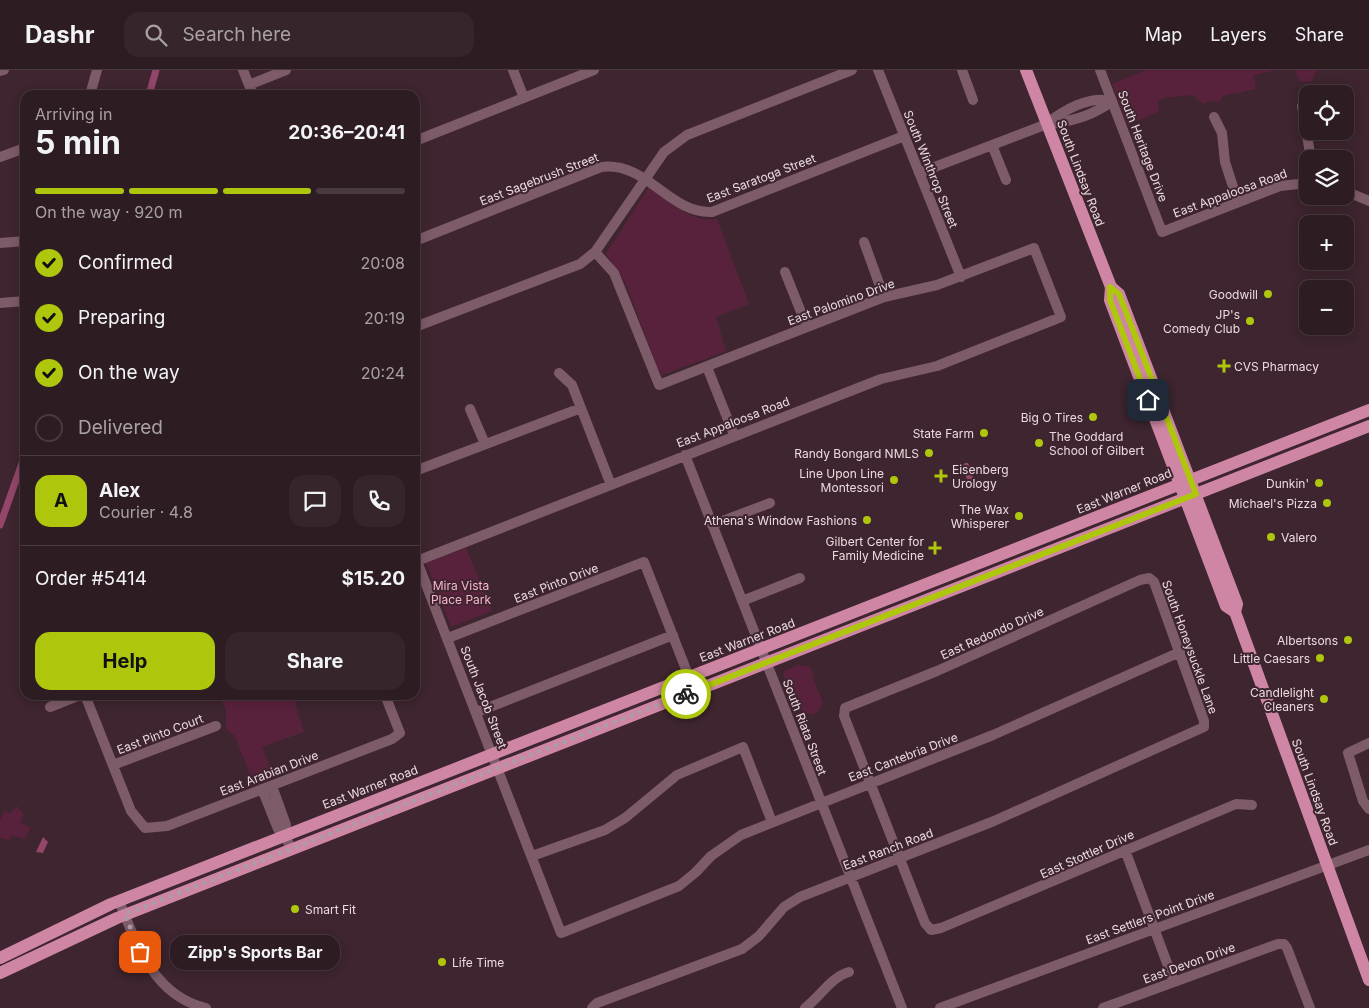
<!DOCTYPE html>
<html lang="en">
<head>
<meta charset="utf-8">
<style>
	:root { --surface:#2e1c23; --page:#36252b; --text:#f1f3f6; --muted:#a7a1a6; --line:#493a41; --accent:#aec60b }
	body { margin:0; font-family:Inter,sans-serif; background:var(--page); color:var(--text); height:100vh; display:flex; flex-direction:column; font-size:19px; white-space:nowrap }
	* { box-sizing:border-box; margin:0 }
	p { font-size:16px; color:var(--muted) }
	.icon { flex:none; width:28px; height:28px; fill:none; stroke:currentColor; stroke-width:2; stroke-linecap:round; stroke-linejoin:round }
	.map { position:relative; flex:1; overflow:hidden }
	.details { position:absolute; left:20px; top:20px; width:400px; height:610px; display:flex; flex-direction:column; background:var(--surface); border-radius:15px; box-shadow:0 2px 12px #0003,0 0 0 1px var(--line) }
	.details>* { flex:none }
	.fabs { position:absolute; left:1299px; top:15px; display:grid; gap:10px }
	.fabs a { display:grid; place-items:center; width:55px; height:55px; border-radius:10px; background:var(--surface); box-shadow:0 2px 12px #0003,0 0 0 1px var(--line); font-size:25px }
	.pin { position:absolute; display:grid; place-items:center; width:42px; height:42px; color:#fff; margin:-21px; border-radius:10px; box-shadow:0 2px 8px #0006 }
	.courier { position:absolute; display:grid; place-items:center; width:50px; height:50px; margin:-25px; border:4px solid #aec60b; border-radius:50%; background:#fff; color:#222; box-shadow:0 1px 6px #0007 }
	.bubble { position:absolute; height:35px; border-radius:15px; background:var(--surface); box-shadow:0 2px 12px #0003,0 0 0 1px var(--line); font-size:16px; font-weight:700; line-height:35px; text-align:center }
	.overview em { font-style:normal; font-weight:700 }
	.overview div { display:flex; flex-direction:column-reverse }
	.overview { display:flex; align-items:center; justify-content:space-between; height:85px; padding:0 15px }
	h1 { font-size:32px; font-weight:700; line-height:38px }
	.bar { display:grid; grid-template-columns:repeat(4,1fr); gap:8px 5px; align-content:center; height:60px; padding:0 15px }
	.bar i { height:6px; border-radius:4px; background:var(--line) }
	.bar .current { background:var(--accent) }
	.bar p { grid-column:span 4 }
	.line { display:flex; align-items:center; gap:12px; padding:0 15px; border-top:1px solid var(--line) }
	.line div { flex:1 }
	.round { display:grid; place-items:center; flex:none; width:52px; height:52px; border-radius:15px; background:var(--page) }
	ol { padding:0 15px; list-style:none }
	li { display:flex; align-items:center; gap:15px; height:55px }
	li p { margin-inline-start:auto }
	li .icon { padding:5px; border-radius:50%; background:var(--accent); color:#111; stroke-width:4 }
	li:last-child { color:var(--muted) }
	li i { width:28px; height:28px; border:2px solid var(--line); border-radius:50% }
	.cta { display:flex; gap:10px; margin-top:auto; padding:10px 15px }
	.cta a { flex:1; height:58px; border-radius:15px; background:var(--accent); color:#111; font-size:20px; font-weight:700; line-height:58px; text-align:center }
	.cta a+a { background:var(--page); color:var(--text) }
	header { display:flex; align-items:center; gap:30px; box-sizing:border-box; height:70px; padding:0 25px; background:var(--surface); border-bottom:1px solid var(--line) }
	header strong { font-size:24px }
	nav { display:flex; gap:28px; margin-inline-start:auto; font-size:18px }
	.search { width:350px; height:45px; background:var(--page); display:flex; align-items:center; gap:12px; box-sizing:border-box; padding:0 18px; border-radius:15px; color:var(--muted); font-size:19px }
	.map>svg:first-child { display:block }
	.green { fill:#59223c }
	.water { fill:#934669 }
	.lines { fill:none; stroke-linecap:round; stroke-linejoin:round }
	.canal { stroke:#934669; stroke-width:7 }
	.minor { stroke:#7e5b69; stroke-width:10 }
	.major { stroke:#ce86a4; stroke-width:12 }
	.done { stroke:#af9ba3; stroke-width:5; stroke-dasharray:0 9 }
	.route { stroke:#aec60b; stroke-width:6 }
	.poi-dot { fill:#aec60b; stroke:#3e252f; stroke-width:2 }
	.labels { text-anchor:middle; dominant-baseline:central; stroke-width:4; stroke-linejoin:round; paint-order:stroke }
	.street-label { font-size:12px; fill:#ecdae1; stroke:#3e252f }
	.poi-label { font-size:12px; fill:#ecdae1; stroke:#3e252f; text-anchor:end }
	.park-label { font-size:12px; fill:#f9b5d0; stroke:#3e252f }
</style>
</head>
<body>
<header>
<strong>Dashr</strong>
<div class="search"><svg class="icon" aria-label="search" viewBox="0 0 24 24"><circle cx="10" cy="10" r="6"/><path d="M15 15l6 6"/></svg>Search here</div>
<nav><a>Map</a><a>Layers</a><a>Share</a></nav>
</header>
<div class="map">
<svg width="1369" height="938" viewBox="0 0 1369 938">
	<rect width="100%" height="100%" fill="#3e252f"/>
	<path class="green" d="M1146 0H1277L1254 5 1256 19 1223 26 1219 32 1211 31 1203 34 1193 25 1163 28 1158 32 1159 42 1127 55 1112 14Z
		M1295 0H1321L1316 1 1312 11 1300 12Z
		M649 117C669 132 691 153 717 149L749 234 716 247 726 281 662 305 658 299 625 212 606 184Z
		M466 478 492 541 451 557 426 493Z
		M797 595 811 597 814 611 823 632 818 642 811 645 793 635 783 602Z
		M219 625H300L295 634 304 662 262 677 274 707 254 715 235 666 226 659V640Z
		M17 736 24 745 20 752 31 758 24 769 12 765 9 770 0 768V750L5 741 10 743Z"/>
	<path class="water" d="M965 393H968L974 409 972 412H968L962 396Z
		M43 767 48 772 43 783 36 782Z"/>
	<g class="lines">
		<path class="canal" d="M149 25 156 0
			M0 455 25 385"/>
		<path class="minor" d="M243 0 253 25
			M513 0 524 28
			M878 0 961 207
			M962 0 973 30
			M1100 0 1162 162 1280 116 1308 113
			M0 1 4 0
			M249 15 286 0
			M90 25 97 0
			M1307 26 1302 36 1311 89
			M1214 47 1222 63 1225 92 1238 132
			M1047 53C1065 40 1089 25 1112 31
			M415 71 594 0
			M992 75 1006 110
			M0 87 25 78
			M919 103 1047 54C1070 52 1093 46 1112 31
			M1345 121 1369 131
			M415 171 601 97C647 91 669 144 712 142L904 66
			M864 172 884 227
			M0 173 25 171
			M785 202 807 257
			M0 233 25 231
			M415 257 580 194 595 182 664 82 687 65 852 0
			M707 297 734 365
			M559 303 572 315 611 415
			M470 339 485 374
			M685 385 902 938
			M415 401 581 338
			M712 455 770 433
			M415 486 561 863 679 816 696 802 711 786 741 765 993 665 1180 582
			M417 491 881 309 937 296 1061 247 1034 178 937 215 884 227 659 315 614 203 595 182
			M742 531 800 508
			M448 568 644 492 689 607
			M85 625 131 741 145 758 167 756 392 669 400 663 385 625
			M50 637 80 625
			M477 642 673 565
			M1369 673 1348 683 1363 731 1369 739
			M113 695 216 656
			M272 716 286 755 285 765
			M262 719 278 759 285 765 291 779
			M1125 780 1174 912
			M532 786 605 760 625 748 677 705 743 677 772 752
			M119 831C137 875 154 926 206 938
			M592 938 597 933 742 879 759 866 784 837 800 827 994 751 1204 657V651L1154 512 1149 508 1140 510 937 601 845 638 844 646 925 853 931 860 941 858 1236 734 1252 735
			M805 938C820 927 831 907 849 902
			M940 938 1369 780
			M1103 938 1278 874H1284L1287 878 1310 938"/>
		<path class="major" d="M1026 0 1111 217 1110 230 1226 536 1235 542
			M1111 217 1119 224 1237 534 1235 542 1369 910
			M0 888 111 834 1369 340
			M0 903 117 848 1369 356"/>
	</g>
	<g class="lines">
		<path class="done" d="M140 882 125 844 686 624"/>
		<path class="route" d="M686 624 1196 424 1119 224 1110 217V230L1148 330"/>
	</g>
	<g class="poi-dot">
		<circle cx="1268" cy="224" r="5"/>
		<circle cx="1250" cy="251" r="5"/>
		<path d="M1221.5 288.5h5v5h5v5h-5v5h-5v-5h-5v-5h5z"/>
		<circle cx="1093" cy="347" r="5"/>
		<circle cx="984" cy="363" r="5"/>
		<circle cx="1039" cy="373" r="5"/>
		<circle cx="929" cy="383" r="5"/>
		<path d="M938.5 398.5h5v5h5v5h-5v5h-5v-5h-5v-5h5z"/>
		<circle cx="894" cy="410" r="5"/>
		<circle cx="1319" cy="413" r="5"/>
		<circle cx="1327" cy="433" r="5"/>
		<circle cx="1019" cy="446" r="5"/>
		<circle cx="867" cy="450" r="5"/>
		<circle cx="1271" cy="467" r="5"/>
		<path d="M932.5 470.5h5v5h5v5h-5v5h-5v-5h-5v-5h5z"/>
		<circle cx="1348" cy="570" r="5"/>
		<circle cx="1320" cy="588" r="5"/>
		<circle cx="1324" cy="629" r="5"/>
		<circle cx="295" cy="839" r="5"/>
		<circle cx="442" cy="892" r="5"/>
	</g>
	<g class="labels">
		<g class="street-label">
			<text transform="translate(1143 76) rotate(69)">South Heritage Drive</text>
			<text transform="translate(931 99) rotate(68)">South Winthrop Street</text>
			<text transform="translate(1081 103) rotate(69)">South Lindsay Road</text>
			<text transform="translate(761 108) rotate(-21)">East Saratoga Street</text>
			<text transform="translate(539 109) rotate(-21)">East Sagebrush Street</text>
			<text transform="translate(1230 123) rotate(-20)">East Appaloosa Road</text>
			<text transform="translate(841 232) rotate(-20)">East Palomino Drive</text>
			<text transform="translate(733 352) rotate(-21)">East Appaloosa Road</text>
			<text transform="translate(1124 421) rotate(-22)">East Warner Road</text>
			<text transform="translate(556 513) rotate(-21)">East Pinto Drive</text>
			<text transform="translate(992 563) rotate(-24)">East Redondo Drive</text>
			<text transform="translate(747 570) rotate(-21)">East Warner Road</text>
			<text transform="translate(1190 577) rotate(70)">South Honeysuckle Lane</text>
			<text transform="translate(484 627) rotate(69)">South Jacob Street</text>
			<text transform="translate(805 657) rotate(69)">South Riata Street</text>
			<text transform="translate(160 664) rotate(-21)">East Pinto Court</text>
			<text transform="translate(903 687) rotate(-21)">East Cantebria Drive</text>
			<text transform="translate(269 703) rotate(-21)">East Arabian Drive</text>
			<text transform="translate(370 717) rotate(-21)">East Warner Road</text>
			<text transform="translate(1315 722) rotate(70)">South Lindsay Road</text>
			<text transform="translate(888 779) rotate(-21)">East Ranch Road</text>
			<text transform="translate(1087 784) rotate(-24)">East Stottler Drive</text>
			<text transform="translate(1150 847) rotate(-20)">East Settlers Point Drive</text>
			<text transform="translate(1189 893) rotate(-20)">East Devon Drive</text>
		</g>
		<g class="poi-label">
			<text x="1258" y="224">Goodwill</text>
			<text x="1240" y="244">JP's<tspan x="1240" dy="14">Comedy Club</tspan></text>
			<text x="1234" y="296" text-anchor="start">CVS Pharmacy</text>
			<text x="1083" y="347">Big O Tires</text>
			<text x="974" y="363">State Farm</text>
			<text x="1049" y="366" text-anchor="start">The Goddard<tspan x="1049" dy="14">School of Gilbert</tspan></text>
			<text x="919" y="383">Randy Bongard NMLS</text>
			<text x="952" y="399" text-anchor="start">Eisenberg<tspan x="952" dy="14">Urology</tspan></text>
			<text x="884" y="403">Line Upon Line<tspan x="884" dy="14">Montessori</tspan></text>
			<text x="1309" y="413">Dunkin'</text>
			<text x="1317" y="433">Michael's Pizza</text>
			<text x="1009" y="439">The Wax<tspan x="1009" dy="14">Whisperer</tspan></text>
			<text x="857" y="450">Athena's Window Fashions</text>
			<text x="1281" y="467" text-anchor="start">Valero</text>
			<text x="924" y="471">Gilbert Center for<tspan x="924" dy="14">Family Medicine</tspan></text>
			<text x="1338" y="570">Albertsons</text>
			<text x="1310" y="588">Little Caesars</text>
			<text x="1314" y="622">Candlelight<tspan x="1314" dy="14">Cleaners</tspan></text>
			<text x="305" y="839" text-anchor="start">Smart Fit</text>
			<text x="452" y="892" text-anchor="start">Life Time</text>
		</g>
		<g class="park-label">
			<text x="461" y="515">Mira Vista<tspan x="461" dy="14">Place Park</tspan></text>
		</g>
	</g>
</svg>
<div class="fabs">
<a><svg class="icon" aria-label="locate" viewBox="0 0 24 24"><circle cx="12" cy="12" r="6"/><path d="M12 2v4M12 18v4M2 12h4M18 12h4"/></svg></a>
<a><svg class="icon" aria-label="layers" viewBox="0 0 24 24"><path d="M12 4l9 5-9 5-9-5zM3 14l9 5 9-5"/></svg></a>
<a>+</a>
<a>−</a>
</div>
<div class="pin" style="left:140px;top:882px;background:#ea580c"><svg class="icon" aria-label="bag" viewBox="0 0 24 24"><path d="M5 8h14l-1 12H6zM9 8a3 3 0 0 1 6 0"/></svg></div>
<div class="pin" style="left:1148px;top:330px;background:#1f2937"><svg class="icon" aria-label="home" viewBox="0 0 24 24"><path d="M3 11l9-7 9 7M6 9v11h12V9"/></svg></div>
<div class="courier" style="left:686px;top:624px"><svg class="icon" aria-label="bike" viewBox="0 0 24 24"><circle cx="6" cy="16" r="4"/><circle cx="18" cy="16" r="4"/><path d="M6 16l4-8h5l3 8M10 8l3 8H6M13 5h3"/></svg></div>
<div class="bubble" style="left:170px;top:865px;width:170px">Zipp's Sports Bar</div>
<section class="details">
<div class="overview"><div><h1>5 min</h1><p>Arriving in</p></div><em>20:36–20:41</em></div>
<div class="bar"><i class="current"></i><i class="current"></i><i class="current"></i><i></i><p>On the way · 920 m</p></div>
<ol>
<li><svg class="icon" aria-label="check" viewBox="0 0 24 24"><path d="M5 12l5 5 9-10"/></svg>Confirmed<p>20:08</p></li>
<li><svg class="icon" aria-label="check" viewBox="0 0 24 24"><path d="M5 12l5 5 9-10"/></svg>Preparing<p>20:19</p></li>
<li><svg class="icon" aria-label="check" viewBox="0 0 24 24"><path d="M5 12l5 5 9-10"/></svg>On the way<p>20:24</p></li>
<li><i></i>Delivered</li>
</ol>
<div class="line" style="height:90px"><b class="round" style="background:var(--accent);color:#111">A</b><div><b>Alex</b><p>Courier · 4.8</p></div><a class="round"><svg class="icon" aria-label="chat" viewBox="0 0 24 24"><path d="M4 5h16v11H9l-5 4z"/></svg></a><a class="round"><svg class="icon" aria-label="phone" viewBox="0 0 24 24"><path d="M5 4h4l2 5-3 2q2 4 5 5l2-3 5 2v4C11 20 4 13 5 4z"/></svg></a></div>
<div class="line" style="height:65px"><div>Order #5414</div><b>$15.20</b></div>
<div class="cta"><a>Help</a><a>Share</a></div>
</section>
</div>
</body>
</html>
